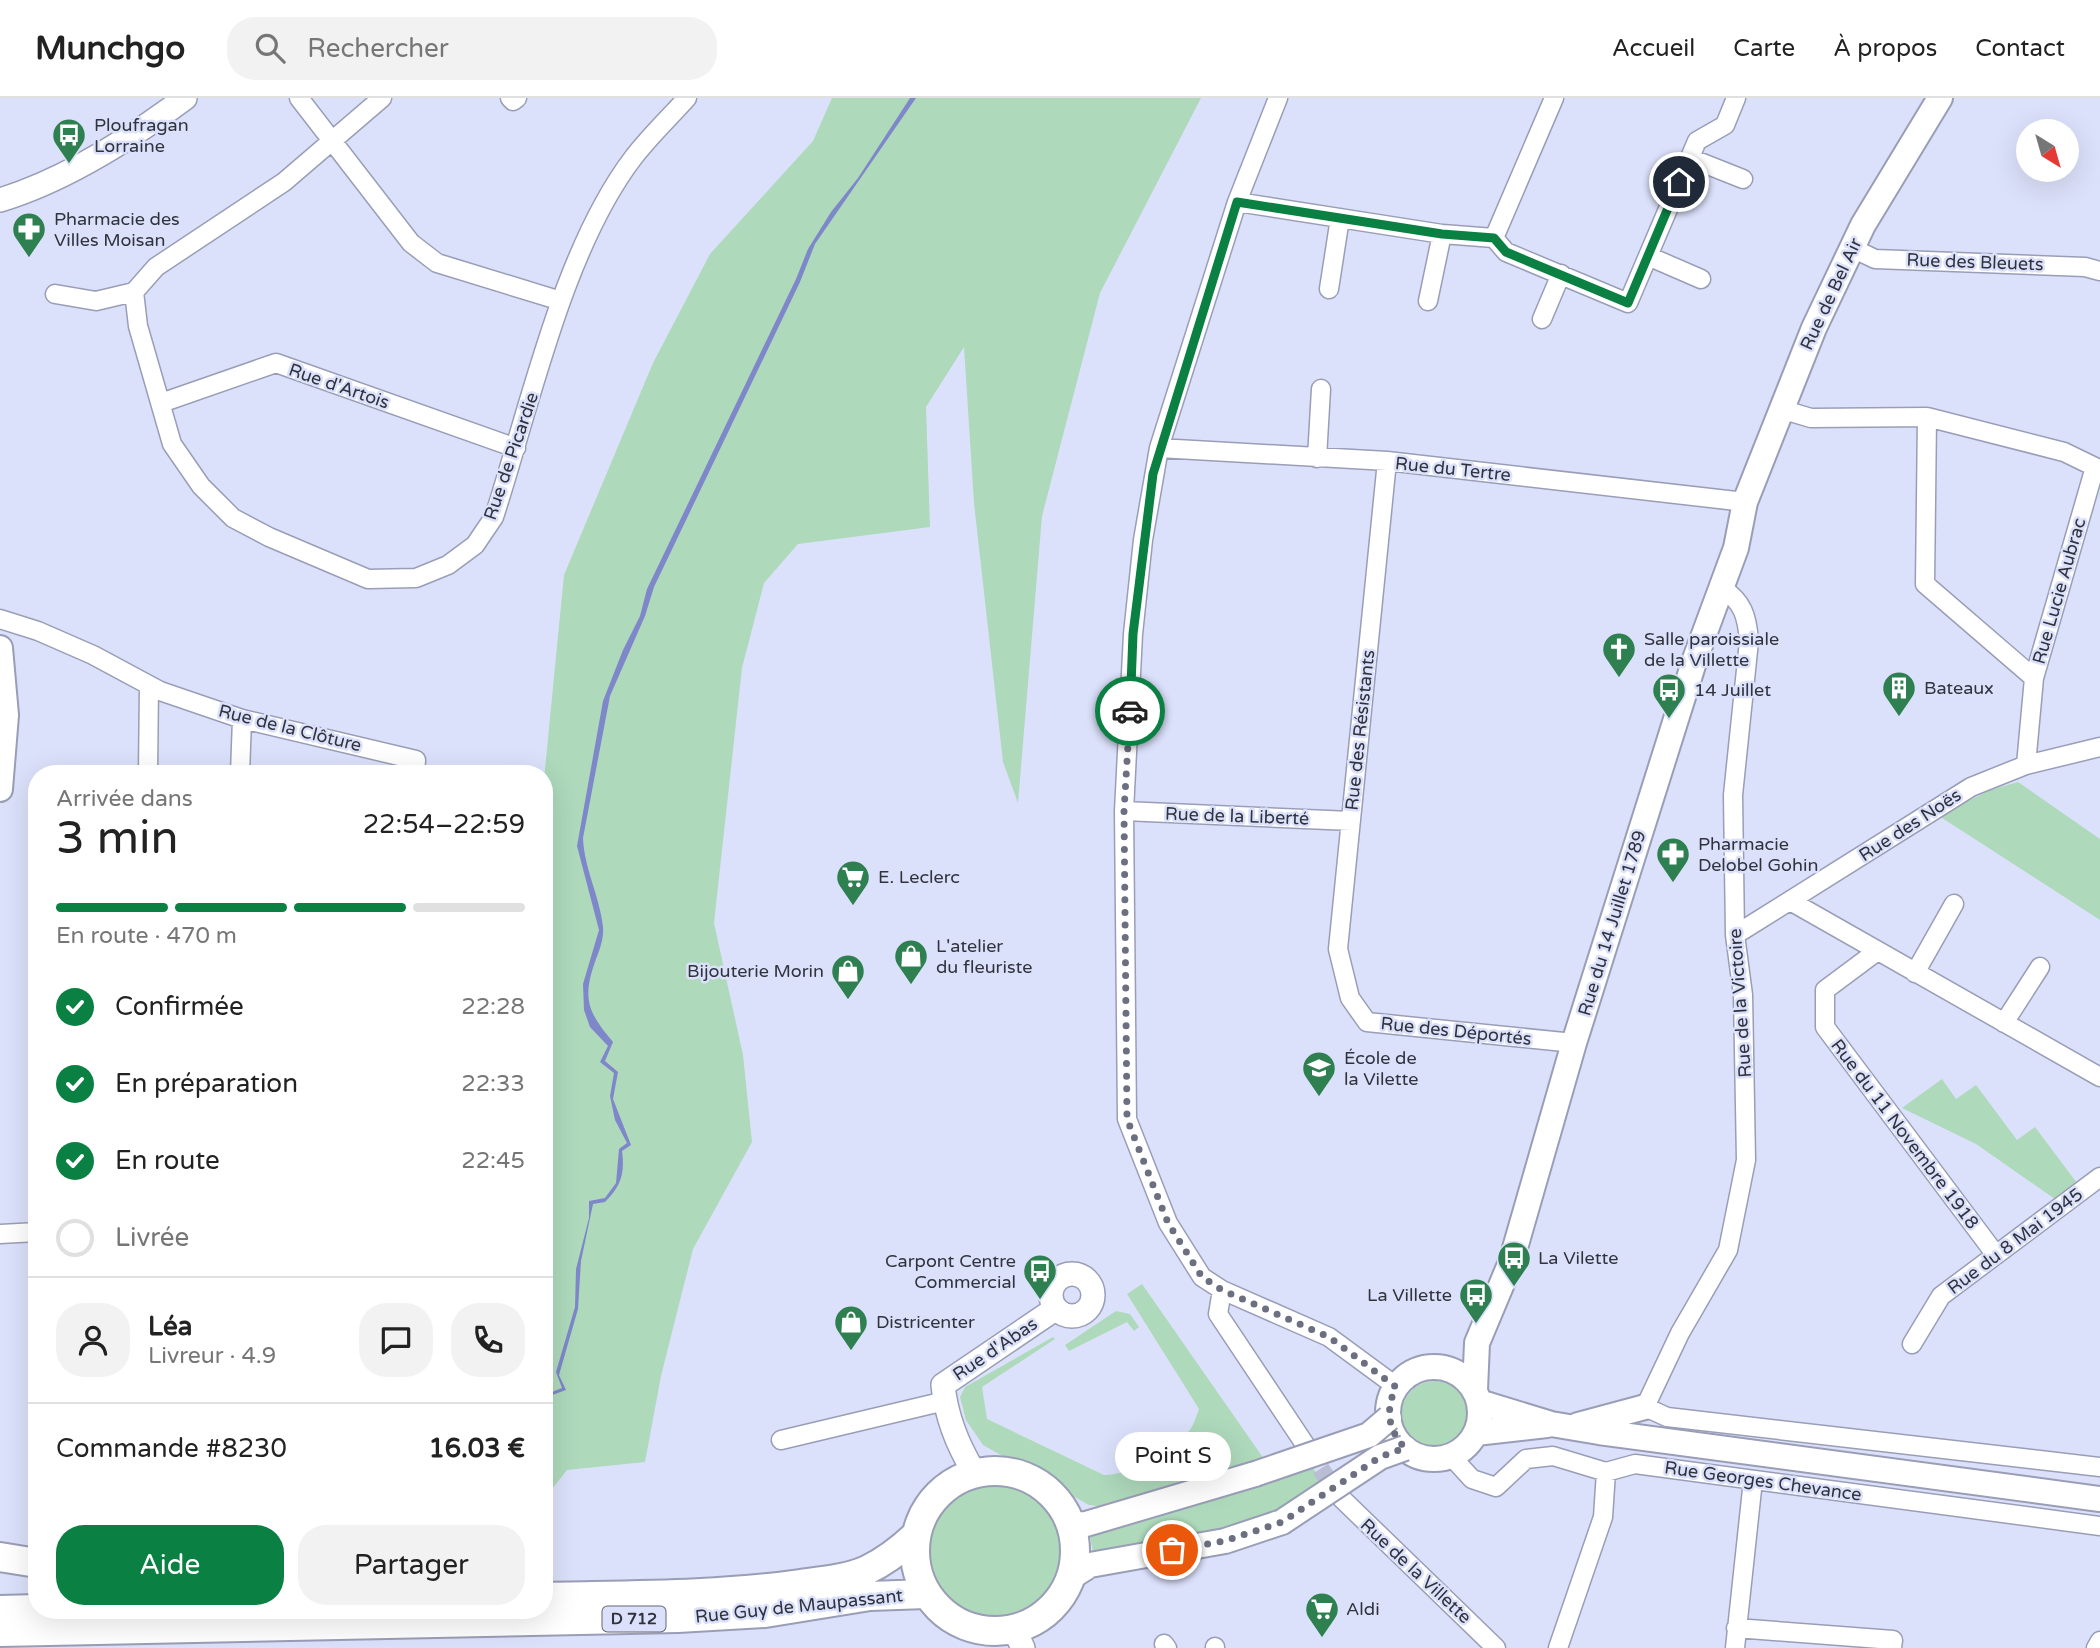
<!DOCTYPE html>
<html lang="fr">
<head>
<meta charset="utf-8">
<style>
	:root { --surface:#fff; --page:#f2f2f2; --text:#222; --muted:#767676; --line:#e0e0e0; --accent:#0b8043 }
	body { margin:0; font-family:"Varela Round",sans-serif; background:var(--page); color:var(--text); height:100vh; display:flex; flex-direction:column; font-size:26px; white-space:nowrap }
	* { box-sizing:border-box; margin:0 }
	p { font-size:23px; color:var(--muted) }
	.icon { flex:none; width:38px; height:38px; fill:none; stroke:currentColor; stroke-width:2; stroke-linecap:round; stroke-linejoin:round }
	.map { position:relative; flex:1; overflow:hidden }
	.sheet { position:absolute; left:28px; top:667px; width:525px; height:854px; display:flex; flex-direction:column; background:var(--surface); border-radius:28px; box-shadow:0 7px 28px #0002 }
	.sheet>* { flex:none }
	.needle { width:46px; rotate:143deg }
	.buttons { position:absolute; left:2016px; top:21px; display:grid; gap:14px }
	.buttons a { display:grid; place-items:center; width:63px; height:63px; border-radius:50%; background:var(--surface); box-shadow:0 7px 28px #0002; font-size:35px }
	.pin { position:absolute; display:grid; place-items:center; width:60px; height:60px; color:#fff; margin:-30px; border:4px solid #fff; border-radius:50%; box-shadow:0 2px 7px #0007 }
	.courier { position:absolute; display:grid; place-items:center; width:70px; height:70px; margin:-35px; border:5px solid #0b8043; border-radius:50%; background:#fff; color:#222; box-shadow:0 2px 9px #0007 }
	.bubble { position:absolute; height:49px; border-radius:24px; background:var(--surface); box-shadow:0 7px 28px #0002; font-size:23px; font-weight:600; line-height:49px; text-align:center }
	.head em { font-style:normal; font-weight:600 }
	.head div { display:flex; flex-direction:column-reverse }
	.head { display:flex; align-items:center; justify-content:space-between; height:119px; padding:0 28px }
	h1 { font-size:46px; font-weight:600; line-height:52px }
	.bar { display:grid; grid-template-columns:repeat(4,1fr); gap:10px 7px; align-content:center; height:84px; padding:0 28px }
	.bar i { height:9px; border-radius:5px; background:var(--line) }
	.bar .on { background:var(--accent) }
	.bar p { grid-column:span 4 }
	.line { display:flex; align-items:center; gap:18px; padding:0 28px; border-top:2px solid var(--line) }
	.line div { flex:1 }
	.round { display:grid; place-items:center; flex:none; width:74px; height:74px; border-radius:28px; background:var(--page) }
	ol { padding:0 28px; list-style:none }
	li { display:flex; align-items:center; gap:21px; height:77px }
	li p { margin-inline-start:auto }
	li .icon { padding:7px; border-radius:50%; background:var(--accent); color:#fff; stroke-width:4 }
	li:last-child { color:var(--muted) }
	li i { width:38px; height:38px; border:4px solid var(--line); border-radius:50% }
	.primary-button { display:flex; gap:14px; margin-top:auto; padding:14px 28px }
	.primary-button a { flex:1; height:80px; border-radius:28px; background:var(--accent); color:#fff; font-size:28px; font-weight:600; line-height:80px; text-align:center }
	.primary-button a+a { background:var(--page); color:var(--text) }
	header { display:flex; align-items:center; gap:42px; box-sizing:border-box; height:98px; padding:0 35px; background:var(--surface); border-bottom:2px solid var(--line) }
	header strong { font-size:33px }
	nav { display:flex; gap:38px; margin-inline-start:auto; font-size:24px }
	.search { width:490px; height:63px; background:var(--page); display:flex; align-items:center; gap:18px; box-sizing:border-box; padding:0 24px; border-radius:28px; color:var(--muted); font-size:26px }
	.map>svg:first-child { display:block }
	.green { fill:#aed9bb }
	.water { fill:#7e87ca }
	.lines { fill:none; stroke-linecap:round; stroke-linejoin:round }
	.minor-tunnel { stroke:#babed5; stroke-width:18; stroke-dasharray:18 9; stroke-linecap:butt }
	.minor-casing { stroke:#999eb6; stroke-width:21 }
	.tertiary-casing { stroke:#999eb6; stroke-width:26 }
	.secondary-casing { stroke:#999eb6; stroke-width:28 }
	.primary-casing { stroke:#999eb6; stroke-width:32 }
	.minor { stroke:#fff; stroke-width:18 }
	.tertiary { stroke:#fff; stroke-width:23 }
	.secondary { stroke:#fff; stroke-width:24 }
	.primary { stroke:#fff; stroke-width:28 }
	.secondary-bridge-casing { stroke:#999eb6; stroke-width:28; stroke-linecap:butt }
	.secondary-bridge { stroke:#fff; stroke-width:24 }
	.done { stroke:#6c6f7f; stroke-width:7; stroke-dasharray:0 12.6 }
	.route { stroke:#0b8043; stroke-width:9 }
	.labels { text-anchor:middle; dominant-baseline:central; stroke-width:5; stroke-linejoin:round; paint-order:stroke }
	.shield { fill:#dce1fb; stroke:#646675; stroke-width:2 }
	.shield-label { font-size:16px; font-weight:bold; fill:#30323c }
	.poi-label { font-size:18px; fill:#30323c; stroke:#dce1fb; text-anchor:start }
	.street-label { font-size:18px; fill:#30323c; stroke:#dce1fb }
</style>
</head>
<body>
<header>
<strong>Munchgo</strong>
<div class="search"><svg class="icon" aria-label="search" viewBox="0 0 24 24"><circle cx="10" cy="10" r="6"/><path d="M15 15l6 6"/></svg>Rechercher</div>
<nav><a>Accueil</a><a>Carte</a><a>À propos</a><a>Contact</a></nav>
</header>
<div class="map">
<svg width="2100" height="1550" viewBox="0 0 2100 1550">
	<rect width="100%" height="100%" fill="#dce1fb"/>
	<path class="green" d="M832 0H1201L1100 195 1042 418 1018 705 1003 664 974 405 964 249 926 309 930 429 798 446 764 485 742 570 714 825 743 957 752 1044 693 1151 661 1278 645 1364 567 1372 544 1401V681L564 477 653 265 710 156 813 43Z
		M2018 684 2100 741V822L1939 718 1990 692Z
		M1942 981 1956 1001 1976 987 2017 1042 2035 1029 2077 1085 2055 1101 1976 1046 1902 1010Z
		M1142 1186 1264 1361 1107 1409 1089 1407 983 1347 966 1322 960 1299 965 1289 1053 1239 1055 1241 982 1289 987 1321 1104 1377C1131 1377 1168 1354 1187 1335 1193 1330 1196 1319 1199 1311L1127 1196Z
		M1116 1213 1130 1216 1139 1229 1134 1233 1127 1224 1069 1253 1065 1247Z
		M1401 1317a34 34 0 1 1 68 0a34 34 0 1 1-68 0Z
		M1313 1370 1324 1386C1257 1435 1173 1441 1093 1454L1090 1438Z
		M928 1453a68 68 0 1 1 136 0a68 68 0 1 1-136 0Z"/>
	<path class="water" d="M910 0H916L815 146 800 184 654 489 645 518 610 598 583 740C584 770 600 799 603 829 604 840 600 851 596 861 582 900 587 913 613 944L605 963 618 974 613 1001 631 1047 622 1053C625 1076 621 1088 605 1104L593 1106 581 1163 578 1211 559 1277 566 1292 544 1300V1297L562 1290 556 1274 575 1209 576 1171 589 1120V1103L605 1100 616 1085 619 1051 627 1045 615 1022 610 998 614 975 600 964 608 948 590 929 584 912 583 886 599 832 577 748 603 603 623 552 640 518 647 491 796 181 808 151 831 114 858 80Z"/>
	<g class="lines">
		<path class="minor-tunnel" d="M1306 1348 1337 1396"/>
		<g class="minor-casing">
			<path id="minor" d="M299 0 411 145 437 165 561 203
				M382 0 284 84 156 169 134 194 138 228 172 346 201 388 233 420 269 439 368 481 416 480 448 467 475 447 494 419C530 308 563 152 633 60 649 39 669 20 687 0
				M510 0 513 3 517 0
				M1278 0 1237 104 1159 350 1143 442 1133 536 1124 713 1127 1021 1168 1125 1202 1179 1222 1192 1329 1239 1397 1289
				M1690 60 1743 81
				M1237 104 1442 136 1494 140 1506 154 1628 205 1697 43 1725 27 1736 0
				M1494 140 1554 0
				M1852 150 1875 161 2085 169 2100 173
				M1648 158 1701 181
				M1329 191 1340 120
				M55 196 96 203 134 194
				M1428 203 1442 136
				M1542 221 1561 176
				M161 305 276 265 516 350
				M1780 311 1811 320 1927 319 2064 354 2095 369 2034 580 2026 667
				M1927 319 1925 486 2034 580
				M1159 350 1387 363 1745 404
				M1317 360 1321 291
				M1387 363 1338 851 1350 900 1367 924 1574 945
				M1722 490C1743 504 1747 518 1749 543L1733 697 1735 837 1743 897 1746 1062 1728 1152 1680 1235 1645 1309 1667 1319 2100 1369
				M0 521 38 533 93 557 160 593 242 621 416 662 415 676
				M148 676 149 587
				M240 676 242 621
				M1124 713 1351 723
				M1792 804 2100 979
				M1735 837 1971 689 2026 667 2100 649
				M1876 854 1825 892V929L1996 1157
				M1915 875 1954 806
				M2004 925 2040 869
				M0 1136 37 1134
				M1222 1192 1218 1216 1306 1348
				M1912 1246 1941 1198 2100 1079
				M781 1342 945 1303
				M1451 1358 1472 1381 1496 1389 1526 1361 1553 1358 1606 1374 1635 1366 2100 1428
				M1337 1396 1496 1550
				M1736 1530 1893 1542 1892 1550
				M1164 1546 1167 1550
				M1215 1549V1550
				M1558 1550 1603 1419 1606 1374
				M1735 1550 1753 1382
				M2096 1550 2100 1543"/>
		</g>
		<g class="tertiary-casing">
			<path id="tertiary" d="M0 102C66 82 130 41 185 0
				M1051 1197a21 21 0 1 1 42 0a21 21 0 1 1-42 0Z
				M974 1374C958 1348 946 1317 943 1287L1055 1211
				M1014 1531 1023 1550"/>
		</g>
		<g class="secondary-casing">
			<path id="secondary" d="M0 550 6 617 0 691
				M1388 1315a46 46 0 1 1 92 0a46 46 0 1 1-92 0Z
				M1475 1292 1477 1245 1511 1164 1574 945 1695 561 1736 450 1745 404 1814 230 1863 127 1940 0
				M1479 1304 1551 1326 1599 1334 2100 1401
				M1578 1327 1645 1309
				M1476 1335 1547 1327
				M1072 1427 1086 1426 1255 1376
				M1071 1479 1090 1467 1225 1443 1282 1424"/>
		</g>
		<g class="primary-casing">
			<path id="primary" d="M915 1453a80 80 0 1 1 160 0a80 80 0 1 1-160 0Z
				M0 1459 37 1465
				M544 1499C629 1497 716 1498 800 1486 822 1483 847 1481 867 1472 886 1463 900 1452 915 1438
				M0 1512 37 1511
				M0 1534 678 1520 765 1515 870 1498 926 1496"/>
		</g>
		<use href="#minor" class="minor"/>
		<use href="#tertiary" class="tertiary"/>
		<use href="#secondary" class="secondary"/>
		<use href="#primary" class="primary"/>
		<g class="secondary-bridge-casing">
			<path id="secondary-bridge" d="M1255 1376 1369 1337 1389 1320
				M1282 1424 1380 1359 1405 1350"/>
		</g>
		<use href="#secondary-bridge" class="secondary-bridge"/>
	</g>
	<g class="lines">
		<path class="done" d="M1130 613 1124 713 1127 1021 1168 1125 1202 1179 1222 1192 1329 1239 1396 1289C1385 1312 1388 1332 1405 1350L1380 1359 1282 1424 1225 1443 1172 1452"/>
		<path class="route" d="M1130 613 1133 536 1153 376 1237 104 1442 136 1494 140 1506 154 1628 205 1679 84"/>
	</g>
	<defs>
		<g id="bus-pin" transform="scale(1.75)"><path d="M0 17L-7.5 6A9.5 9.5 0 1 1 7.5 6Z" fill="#2f8051" stroke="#dce1fb"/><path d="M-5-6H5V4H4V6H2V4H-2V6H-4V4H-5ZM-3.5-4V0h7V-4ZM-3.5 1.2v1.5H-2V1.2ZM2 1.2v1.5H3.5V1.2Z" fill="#fff"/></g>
		<g id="pharmacy-pin" transform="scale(1.75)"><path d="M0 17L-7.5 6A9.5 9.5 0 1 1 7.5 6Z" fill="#2f8051" stroke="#dce1fb"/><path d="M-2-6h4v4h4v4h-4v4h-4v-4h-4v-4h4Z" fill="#fff"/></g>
		<g id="church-pin" transform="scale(1.75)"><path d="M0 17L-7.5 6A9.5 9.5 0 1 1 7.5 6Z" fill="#2f8051" stroke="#dce1fb"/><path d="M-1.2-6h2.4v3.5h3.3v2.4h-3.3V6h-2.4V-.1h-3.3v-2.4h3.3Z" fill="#fff"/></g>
		<g id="building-pin" transform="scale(1.75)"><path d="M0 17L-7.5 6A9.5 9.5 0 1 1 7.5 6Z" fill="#2f8051" stroke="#dce1fb"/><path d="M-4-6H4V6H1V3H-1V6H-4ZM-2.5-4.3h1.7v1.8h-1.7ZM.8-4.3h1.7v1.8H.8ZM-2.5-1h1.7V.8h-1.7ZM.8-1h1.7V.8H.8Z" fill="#fff"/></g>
		<g id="supermarket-pin" transform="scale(1.75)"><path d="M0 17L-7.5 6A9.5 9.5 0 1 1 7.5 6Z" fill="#2f8051" stroke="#dce1fb"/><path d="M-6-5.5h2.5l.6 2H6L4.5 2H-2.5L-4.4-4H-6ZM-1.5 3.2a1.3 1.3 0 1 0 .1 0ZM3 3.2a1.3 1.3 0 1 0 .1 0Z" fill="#fff"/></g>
		<g id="shop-pin" transform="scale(1.75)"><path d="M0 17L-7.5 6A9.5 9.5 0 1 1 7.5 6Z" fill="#2f8051" stroke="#dce1fb"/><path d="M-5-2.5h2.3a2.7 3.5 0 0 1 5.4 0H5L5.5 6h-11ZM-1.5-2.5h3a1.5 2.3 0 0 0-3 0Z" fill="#fff"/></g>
		<g id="school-pin" transform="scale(1.75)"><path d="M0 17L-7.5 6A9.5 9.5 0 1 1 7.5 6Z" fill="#2f8051" stroke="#dce1fb"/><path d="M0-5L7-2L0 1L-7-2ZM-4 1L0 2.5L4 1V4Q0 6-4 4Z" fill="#fff"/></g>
	</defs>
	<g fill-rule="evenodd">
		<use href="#bus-pin" x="69" y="37"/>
		<use href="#pharmacy-pin" x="29" y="131"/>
		<use href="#church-pin" x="1619" y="551"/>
		<use href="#building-pin" x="1899" y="590"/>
		<use href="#bus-pin" x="1669" y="592"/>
		<use href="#pharmacy-pin" x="1673" y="756"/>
		<use href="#supermarket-pin" x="853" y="779"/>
		<use href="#shop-pin" x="911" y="858"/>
		<use href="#shop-pin" x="848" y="873"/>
		<use href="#school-pin" x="1319" y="970"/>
		<use href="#bus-pin" x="1514" y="1160"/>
		<use href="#bus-pin" x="1040" y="1173"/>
		<use href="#bus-pin" x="1476" y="1197"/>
		<use href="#shop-pin" x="851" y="1224"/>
		<use href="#supermarket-pin" x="1322" y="1511"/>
	</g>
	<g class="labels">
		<rect class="shield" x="602.5" y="1508.5" width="63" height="25" rx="5"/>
		<g class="shield-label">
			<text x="634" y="1521">D 712</text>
		</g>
		<g class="poi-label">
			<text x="94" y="27">Ploufragan<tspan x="94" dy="21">Lorraine</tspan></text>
			<text x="54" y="121">Pharmacie des<tspan x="54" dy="21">Villes Moisan</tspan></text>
			<text x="1644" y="541">Salle paroissiale<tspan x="1644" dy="21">de la Villette</tspan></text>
			<text x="1924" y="590">Bateaux</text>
			<text x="1694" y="592">14 Juillet</text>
			<text x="1698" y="746">Pharmacie<tspan x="1698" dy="21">Delobel Gohin</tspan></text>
			<text x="878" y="779">E. Leclerc</text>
			<text x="936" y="848">L'atelier<tspan x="936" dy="21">du fleuriste</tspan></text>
			<text x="824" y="873" text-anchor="end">Bijouterie Morin</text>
			<text x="1344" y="960">École de<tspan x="1344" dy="21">la Vilette</tspan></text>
			<text x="1538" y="1160">La Vilette</text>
			<text x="1016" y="1163" text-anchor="end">Carpont Centre<tspan x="1016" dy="21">Commercial</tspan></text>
			<text x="1452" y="1197" text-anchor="end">La Villette</text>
			<text x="876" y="1224">Districenter</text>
			<text x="1346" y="1511">Aldi</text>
		</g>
		<g class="street-label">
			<text transform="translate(1975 164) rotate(2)">Rue des Bleuets</text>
			<text transform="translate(1831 196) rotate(-65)">Rue de Bel Air</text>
			<text transform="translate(339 288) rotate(19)">Rue d'Artois</text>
			<text transform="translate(511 358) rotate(-71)">Rue de Picardie</text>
			<text transform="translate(1453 371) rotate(6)">Rue du Tertre</text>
			<text transform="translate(2059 493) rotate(-74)">Rue Lucie Aubrac</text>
			<text transform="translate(290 630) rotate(14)">Rue de la Clôture</text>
			<text transform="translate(1360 632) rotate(-84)">Rue des Résistants</text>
			<text transform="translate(1237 718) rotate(2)">Rue de la Liberté</text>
			<text transform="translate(1910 727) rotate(-33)">Rue des Noës</text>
			<text transform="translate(1612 825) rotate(-73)">Rue du 14 Juillet 1789</text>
			<text transform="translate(1740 905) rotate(-94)">Rue de la Victoire</text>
			<text transform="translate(1456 933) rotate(6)">Rue des Déportés</text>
			<text transform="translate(1905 1036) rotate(53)">Rue du 11 Novembre 1918</text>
			<text transform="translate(2015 1143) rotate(-37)">Rue du 8 Mai 1945</text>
			<text transform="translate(995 1251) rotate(-34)">Rue d'Abas</text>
			<text transform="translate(1763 1383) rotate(8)">Rue Georges Chevance</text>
			<text transform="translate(1416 1473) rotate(43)">Rue de la Villette</text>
			<text transform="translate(799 1508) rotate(-6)">Rue Guy de Maupassant</text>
		</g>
	</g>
</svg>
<div class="buttons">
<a><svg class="needle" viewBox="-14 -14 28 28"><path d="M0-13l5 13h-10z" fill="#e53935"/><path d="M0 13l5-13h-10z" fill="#767676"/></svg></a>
</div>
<div class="pin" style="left:1172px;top:1452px;background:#ea580c"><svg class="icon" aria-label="bag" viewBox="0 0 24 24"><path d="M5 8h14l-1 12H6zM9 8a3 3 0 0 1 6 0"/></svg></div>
<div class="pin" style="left:1679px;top:84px;background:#1f2937"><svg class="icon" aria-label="home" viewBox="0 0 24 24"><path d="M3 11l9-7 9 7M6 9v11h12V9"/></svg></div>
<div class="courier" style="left:1130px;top:613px"><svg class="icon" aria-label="car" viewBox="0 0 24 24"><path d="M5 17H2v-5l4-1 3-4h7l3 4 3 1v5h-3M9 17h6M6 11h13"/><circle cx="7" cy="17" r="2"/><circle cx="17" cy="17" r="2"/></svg></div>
<div class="bubble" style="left:1115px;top:1334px;width:116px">Point S</div>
<section class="sheet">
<div class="head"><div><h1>3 min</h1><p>Arrivée dans</p></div><em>22:54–22:59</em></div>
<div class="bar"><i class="on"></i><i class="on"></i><i class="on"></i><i></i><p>En route · 470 m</p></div>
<ol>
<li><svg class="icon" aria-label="check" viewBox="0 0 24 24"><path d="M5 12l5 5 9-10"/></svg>Confirmée<p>22:28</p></li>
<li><svg class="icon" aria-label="check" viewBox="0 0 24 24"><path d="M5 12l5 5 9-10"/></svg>En préparation<p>22:33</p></li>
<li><svg class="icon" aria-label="check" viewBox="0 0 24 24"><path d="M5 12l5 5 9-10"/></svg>En route<p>22:45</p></li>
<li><i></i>Livrée</li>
</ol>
<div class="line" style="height:126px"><a class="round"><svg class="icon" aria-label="person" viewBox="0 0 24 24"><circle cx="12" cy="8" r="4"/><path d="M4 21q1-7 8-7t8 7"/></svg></a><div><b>Léa</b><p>Livreur · 4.9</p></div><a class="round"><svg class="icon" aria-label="chat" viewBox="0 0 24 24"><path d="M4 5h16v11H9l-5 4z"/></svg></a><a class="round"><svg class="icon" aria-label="phone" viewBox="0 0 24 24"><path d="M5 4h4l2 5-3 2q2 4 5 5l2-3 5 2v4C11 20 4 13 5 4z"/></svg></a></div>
<div class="line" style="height:91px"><div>Commande #8230</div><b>16.03 €</b></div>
<div class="primary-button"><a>Aide</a><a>Partager</a></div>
</section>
</div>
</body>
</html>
